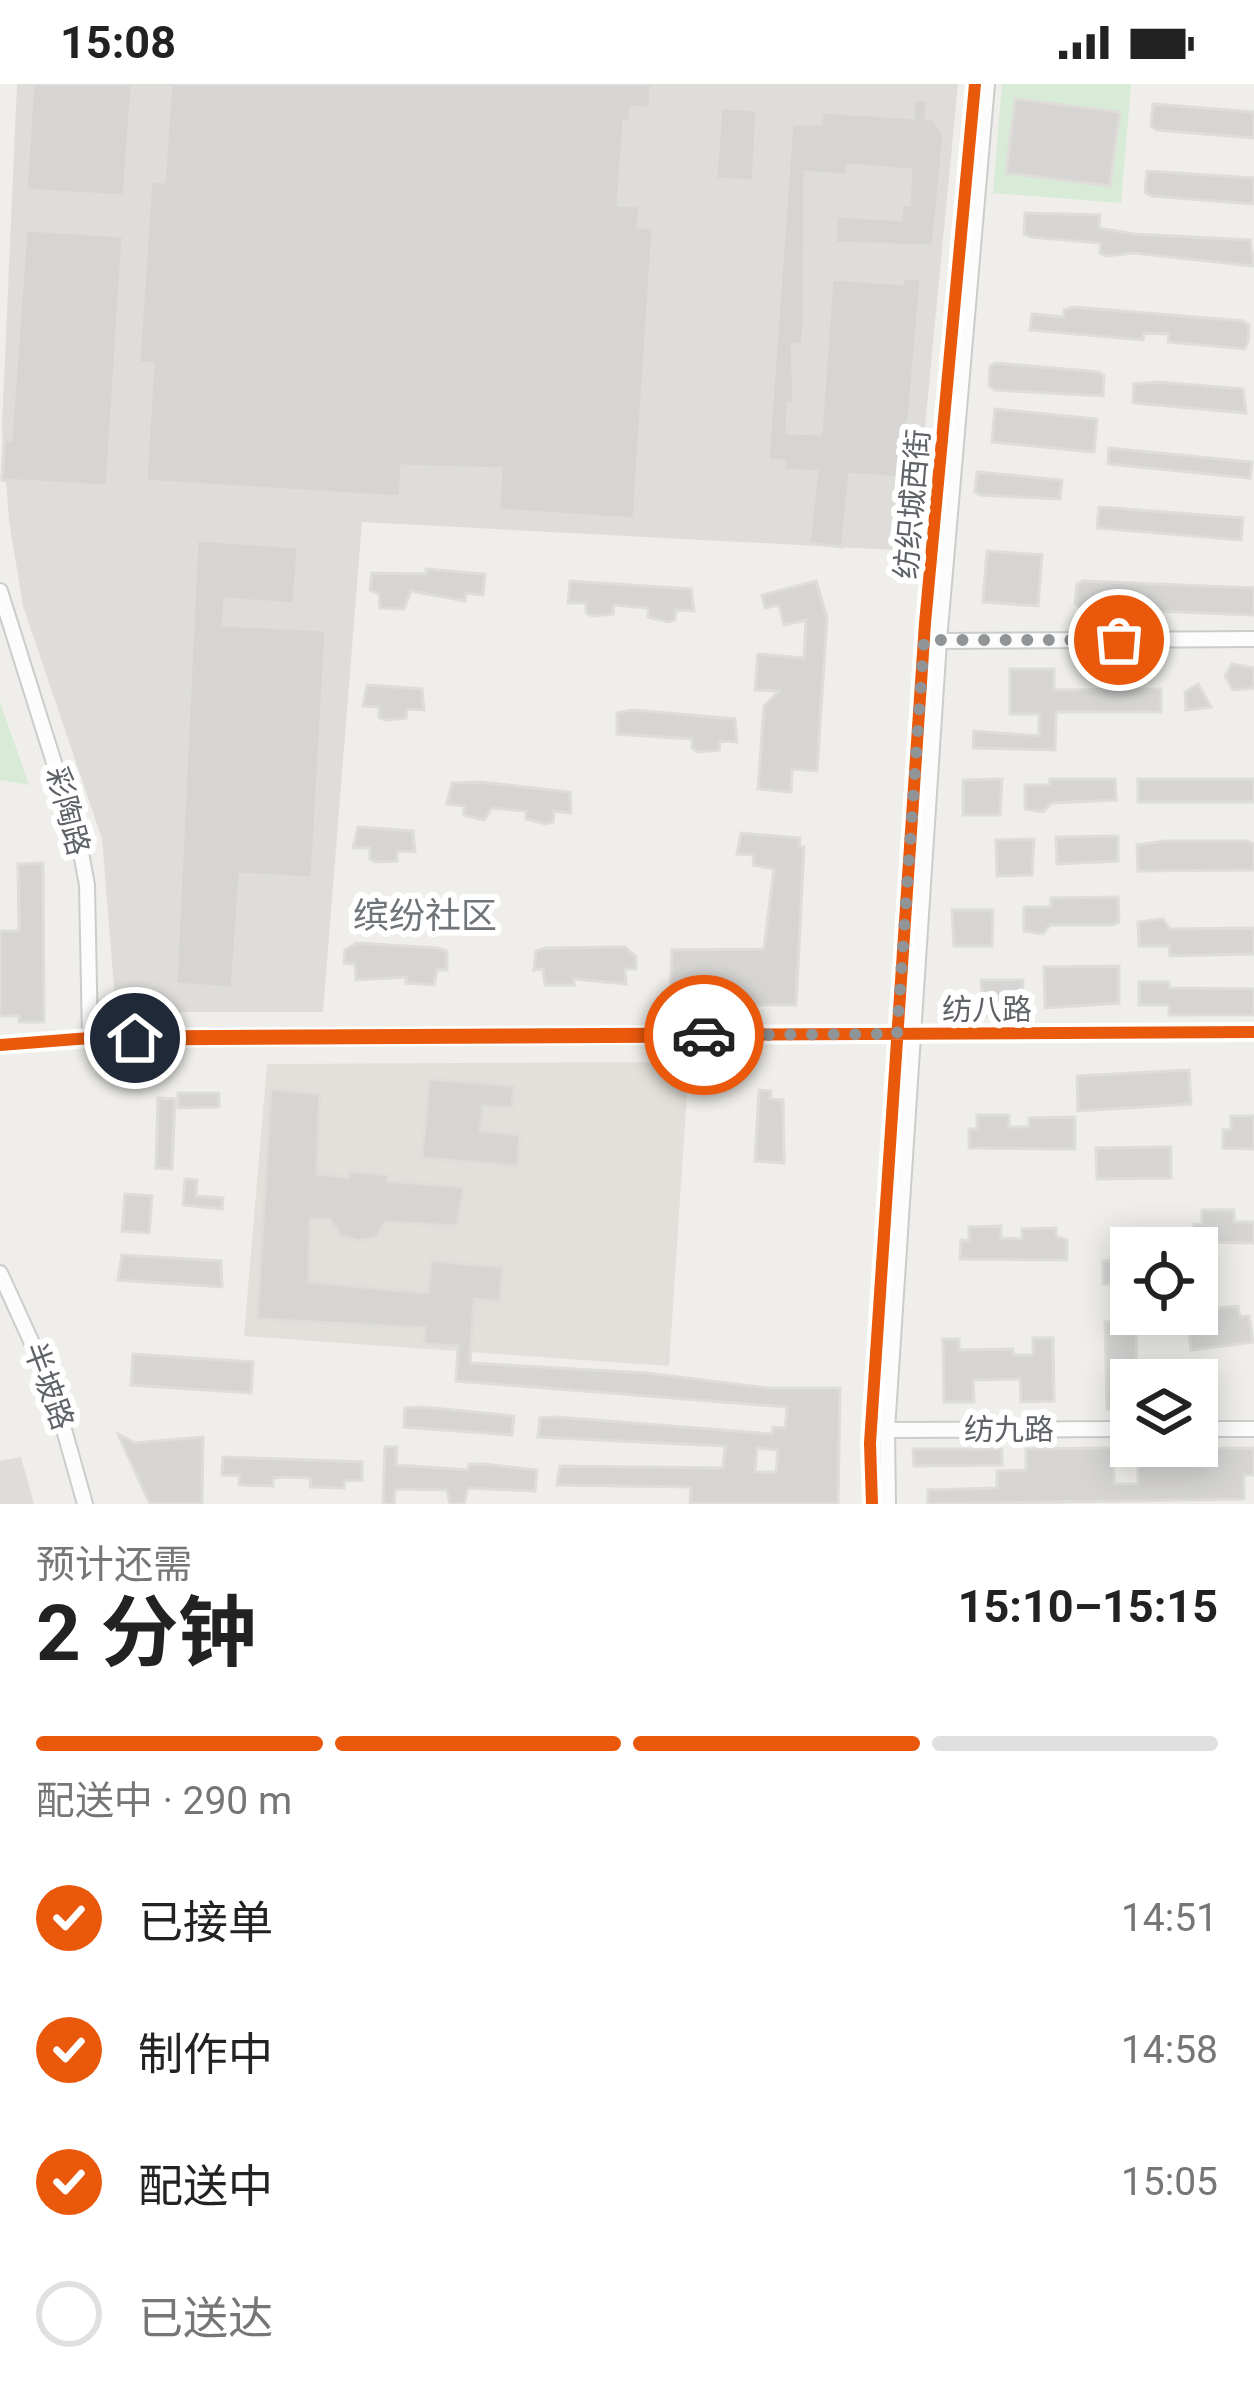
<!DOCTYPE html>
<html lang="zh">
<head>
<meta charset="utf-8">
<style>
	:root { --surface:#fff; --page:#f6f6f6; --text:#222; --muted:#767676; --line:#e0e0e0; --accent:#ea580c }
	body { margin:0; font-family:Roboto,"Noto Sans SC",sans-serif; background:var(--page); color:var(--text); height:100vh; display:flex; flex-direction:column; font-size:45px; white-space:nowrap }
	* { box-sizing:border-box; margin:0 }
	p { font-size:39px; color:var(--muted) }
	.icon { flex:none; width:66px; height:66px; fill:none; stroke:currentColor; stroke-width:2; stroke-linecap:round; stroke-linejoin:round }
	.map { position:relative; height:1420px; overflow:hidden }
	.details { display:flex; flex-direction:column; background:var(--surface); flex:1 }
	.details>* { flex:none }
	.buttons { position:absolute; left:1110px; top:1143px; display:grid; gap:24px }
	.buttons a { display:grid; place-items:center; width:108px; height:108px; border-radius:0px; background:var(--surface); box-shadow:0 6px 30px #0003; font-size:60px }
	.pin { position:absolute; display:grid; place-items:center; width:102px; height:102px; color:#fff; margin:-51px; border:6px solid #fff; border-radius:50%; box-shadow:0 3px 12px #0007 }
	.courier { position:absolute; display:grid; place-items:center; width:120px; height:120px; margin:-60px; border:9px solid #ea580c; border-radius:50%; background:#fff; color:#222; box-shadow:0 3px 15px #0007 }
	.head em { font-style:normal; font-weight:700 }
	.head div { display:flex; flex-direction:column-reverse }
	.head { display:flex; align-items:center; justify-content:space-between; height:204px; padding:0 36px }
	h1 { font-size:78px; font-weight:700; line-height:90px }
	.bar { display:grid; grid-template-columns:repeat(4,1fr); gap:18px 12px; align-content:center; height:144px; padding:0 36px }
	.bar i { height:15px; border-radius:9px; background:var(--line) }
	.bar .current { background:var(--accent) }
	.bar p { grid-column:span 4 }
	ol { padding:0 36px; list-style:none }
	li { display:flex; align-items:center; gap:36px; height:132px }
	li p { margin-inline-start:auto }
	li .icon { padding:12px; border-radius:50%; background:var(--accent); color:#fff; stroke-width:4 }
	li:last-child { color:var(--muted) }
	li i { width:66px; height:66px; border:6px solid var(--line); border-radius:50% }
	.status { display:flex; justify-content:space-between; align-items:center; height:84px; padding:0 60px; background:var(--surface); direction:ltr }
	.status svg { height:33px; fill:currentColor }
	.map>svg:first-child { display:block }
	.industrial { fill:#dfddda }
	.education { fill:#e2e0da }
	.green { fill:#d8ebd6 }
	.building { fill:#d6d5d3; stroke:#deddd9; stroke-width:3; fill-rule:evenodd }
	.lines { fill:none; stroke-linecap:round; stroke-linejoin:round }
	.minor-casing { stroke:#cbcccc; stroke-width:18 }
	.minor { stroke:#fdfcfc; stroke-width:14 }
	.cycleway-casing { stroke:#fff; stroke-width:20 }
	.cycleway { stroke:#e8590c; stroke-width:12 }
	.done { stroke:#919496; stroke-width:12; stroke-dasharray:0 21.6 }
	.route { stroke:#ea580c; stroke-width:15 }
	.labels { text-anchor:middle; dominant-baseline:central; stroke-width:12; stroke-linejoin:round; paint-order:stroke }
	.street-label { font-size:30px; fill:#5f6368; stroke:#fff }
	.quarter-label { font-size:36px; fill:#70757a; stroke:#fff }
</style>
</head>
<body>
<div class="status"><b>15:08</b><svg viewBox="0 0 49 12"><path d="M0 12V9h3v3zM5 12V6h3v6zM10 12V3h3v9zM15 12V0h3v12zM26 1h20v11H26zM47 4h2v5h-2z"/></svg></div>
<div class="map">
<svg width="1254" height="1420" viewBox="0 0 1254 1420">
	<rect width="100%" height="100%" fill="#efeeea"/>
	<path class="industrial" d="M17 0H958L913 467 362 438 323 928H116L102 755 23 522 9 437 2 342Z
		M21 1373 34 1420H0V1377Z"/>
	<path class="education" d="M689 978 669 1282 244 1252 267 980Z"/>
	<path class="green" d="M1002 0H1131L1121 119 993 109Z
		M0 618 29 701 0 696Z"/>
	<path class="building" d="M33 0H132L124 112 26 106Z
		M171 0H651L650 24 631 23 630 37H624L618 121 640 122 638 143 653 144 634 435 499 426 501 385 402 382 400 413 146 397 153 280 139 279 151 97 164 98Z
		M1015 15 1120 28 1110 102 1006 89Z
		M914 16H927L926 35H933L944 51 933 162 835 159 837 132 901 136 902 120 909 121 911 86 847 81 846 91 805 88 804 242 802 261 792 260 794 319H788L787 349 821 350 832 195 903 200V194L921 195 907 357 915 358 912 395 850 390 842 463 809 459 817 388 784 386V377L768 376 792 40H821L822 28 913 34Z
		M1153 20 1254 28V54L1157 46 1151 42Z
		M721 24 757 26 753 97 716 95Z
		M1147 87 1254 94V120L1152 112 1145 108Z
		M1025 129 1100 131 1099 144 1134 150 1250 156 1254 182 1133 169 1106 172 1100 169 1101 159 1030 153 1024 150Z
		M26 146 123 152 107 402 2 396 4 355 11 356Z
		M1073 223 1243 237 1249 241 1248 257 1245 265 1168 258 1169 250 1144 249 1143 256 1030 246 1032 230 1064 233V226Z
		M996 279 1099 288 1104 292 1103 312 995 306 989 302 990 282Z
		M1157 298 1243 305 1246 329 1133 319 1134 300Z
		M995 325 1097 335 1094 368 992 358Z
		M1109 364 1252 378 1250 394 1108 380Z
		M977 388 1062 396 1060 415 981 411 975 408Z
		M1099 423 1243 434 1241 456 1097 444Z
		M197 456 298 463 294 520 225 515 223 541 326 546 312 794 240 790 232 904 176 900Z
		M987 467 1042 471 1038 522 983 518Z
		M426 485 485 490 483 511 466 509 465 517 411 507 404 525 380 524 379 510 370 506 372 489 426 490Z
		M570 497 691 505 694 527 676 526 675 536 669 538 648 533V524L614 521 613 530 592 532 586 529V519H568Z
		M816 497 827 534 817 687 792 685 791 708 758 705 764 622 779 607 755 606 758 570 804 574 806 536 784 541 779 521 765 524 762 511Z
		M1083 497 1254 504V531L1081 524 1075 520 1077 500Z
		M1232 580 1254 584V604L1233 606 1225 592Z
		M1010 585H1054V606L1161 605V628H1056L1055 666 973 664 974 647 1039 652V630H1010Z
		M1198 600 1211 623 1186 626 1185 608Z
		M367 601 422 605 424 626 407 625 406 634 385 636 379 633V623L363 622Z
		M632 626 735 635 737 658 720 657 719 666 698 668 692 664V655L617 650V629Z
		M1002 695 1000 731H963V696Z
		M1050 695H1115L1116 716 1051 719 1043 728 1025 725V701H1050Z
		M1138 695H1254V718H1138Z
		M482 698 570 708 571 729 554 727 553 738 546 740 526 735V727L492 724 484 736 464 731V722L447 720 452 699Z
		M358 743 413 747 415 768 397 767V777L376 778 370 775V764H353Z
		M741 749 800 754 799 762 804 763 796 921 670 920 672 866 764 865 774 785 753 781 754 771 737 770Z
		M1118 752V777L1057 780 1056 753Z
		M1034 755 1032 791 997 792 996 756Z
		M1164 757H1247L1254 760V786L1138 787 1137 761Z
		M43 779 44 938H19V932H0V847H19L18 780Z
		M1118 813 1119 838 1112 841H1050L1043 850 1024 847V823H1051V814Z
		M952 826H993L992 862H954Z
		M1163 835 1170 845 1254 844V870L1170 872 1169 862H1139L1138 838Z
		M357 859 437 864 447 867V886H437L434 901 406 899 407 893 356 896 355 880 344 879 345 866Z
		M625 863 636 873V885H625L626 900 574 895V901H545L543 885 534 886 536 867 545 864Z
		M1119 882V919L1045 924 1044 883Z
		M981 896H1023L1021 932H983Z
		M1139 898H1169V904L1254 905V931H1169V921H1139Z
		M1189 986 1191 1020 1078 1027 1077 992Z
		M429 995 514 1002 512 1024 483 1022 480 1047 520 1051 518 1082 422 1074Z
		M271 1005 320 1010 317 1090 348 1093 349 1087 388 1091V1097L464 1103 457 1142 385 1138 377 1153 359 1157 341 1152 330 1135H310L309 1198 428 1209 431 1177 503 1183 500 1217 474 1215 470 1279 646 1289 768 1304H840L838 1420H690L691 1403 557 1401 560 1382 723 1384 725 1362 538 1353 540 1334 557 1333 772 1350 773 1343 785 1344 787 1323 456 1297 458 1262 424 1260 425 1244 257 1235ZM757 1364 778 1366 776 1388H755Z
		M759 1006 771 1007 770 1015 783 1016 784 1079 755 1077Z
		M178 1009H219V1023L178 1024Z
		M158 1014 175 1015 172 1085 156 1084Z
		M977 1031H1009V1043H1029V1034L1075 1033V1065L969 1064V1045H977Z
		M1231 1032H1254V1065L1223 1064V1046H1231Z
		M1171 1063V1094L1097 1095 1096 1064Z
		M185 1095 197 1096 196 1112 223 1114 222 1125 183 1121Z
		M125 1110 152 1112 149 1149 122 1147Z
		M1202 1126H1234V1138H1254V1159L1193 1158 1194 1140H1202Z
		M1001 1142V1154L1022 1155V1145L1056 1144V1152L1067 1156V1176L960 1175 961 1156 969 1157V1143Z
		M122 1171 221 1177 222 1203 118 1196Z
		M1131 1176V1199L1103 1200V1177Z
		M1238 1222 1240 1233 1249 1232 1253 1258 1191 1266 1188 1238 1204 1236 1203 1225Z
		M1136 1237 1137 1296H1131V1324L1107 1325 1105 1238Z
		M1033 1254H1053L1054 1317 1021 1318 1020 1295 973 1296 974 1318H944L943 1255H959V1266L1013 1265V1271H1033Z
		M133 1270 253 1278 251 1309 131 1301Z
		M422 1323 514 1332 512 1351 404 1343 405 1324Z
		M118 1350 135 1359 203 1353 202 1420H150Z
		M385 1363H397L396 1381 468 1386 469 1380H482L537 1386 535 1407 468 1404 464 1420H450L447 1406 395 1405 394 1420H383Z
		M1113 1364 1114 1400H1138V1365L1254 1364V1391H1244V1415L928 1420V1406L997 1404V1387L1026 1386V1365Z
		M913 1365H1002V1381L914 1382Z
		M223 1373 362 1378V1396L344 1397V1404L310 1403 311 1394 284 1393 273 1394V1402L239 1401 240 1392 222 1391Z"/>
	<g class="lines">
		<g class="minor-casing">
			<path id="minor" d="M0 507 79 758 87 801 90 954
				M935 557 1254 555
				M0 961 90 954 1254 948
				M0 1189 52 1303 85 1420
				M1197 1345H1254
				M887 1346 1131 1345
				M872 1420 870 1359 925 539 975 0
				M888 1420 887 1346 939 557 987 0"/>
		</g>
		<use href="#minor" class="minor"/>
		<g class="cycleway-casing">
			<path id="cycleway" d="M0 961 90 954 1254 948
				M872 1420 870 1359 925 539 975 0"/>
		</g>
		<use href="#cycleway" class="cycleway"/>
	</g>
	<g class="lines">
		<path class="done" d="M704 951 897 950 924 556H1119"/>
		<path class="route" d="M135 954 704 951"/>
	</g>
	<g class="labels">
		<g class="street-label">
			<text transform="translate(912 420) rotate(-85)">纺织城西街</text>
			<text transform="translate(68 727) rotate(75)">彩陶路</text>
			<text x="987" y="925">纺八路</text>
			<text transform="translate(49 1302) rotate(70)">半坡路</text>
			<text x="1009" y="1345">纺九路</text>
		</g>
		<g class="quarter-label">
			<text x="425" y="832">缤纷社区</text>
		</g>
	</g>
</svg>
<div class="buttons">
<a><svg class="icon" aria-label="locate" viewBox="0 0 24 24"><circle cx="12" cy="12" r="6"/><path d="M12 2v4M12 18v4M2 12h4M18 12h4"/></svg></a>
<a><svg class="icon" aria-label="layers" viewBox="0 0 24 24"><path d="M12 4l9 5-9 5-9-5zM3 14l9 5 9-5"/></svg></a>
</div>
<div class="pin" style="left:1119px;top:556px;background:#ea580c"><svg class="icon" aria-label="bag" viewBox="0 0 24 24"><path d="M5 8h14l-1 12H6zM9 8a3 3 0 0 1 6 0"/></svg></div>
<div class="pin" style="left:135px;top:954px;background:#1f2937"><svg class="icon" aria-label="home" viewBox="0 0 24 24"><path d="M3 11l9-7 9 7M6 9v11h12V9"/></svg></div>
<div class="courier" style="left:704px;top:951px"><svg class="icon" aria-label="car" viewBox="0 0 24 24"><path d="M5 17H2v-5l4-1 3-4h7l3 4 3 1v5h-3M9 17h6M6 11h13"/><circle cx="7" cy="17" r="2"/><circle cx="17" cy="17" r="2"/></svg></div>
</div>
<section class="details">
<div class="head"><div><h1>2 分钟</h1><p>预计还需</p></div><em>15:10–15:15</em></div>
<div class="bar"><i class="current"></i><i class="current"></i><i class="current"></i><i></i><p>配送中 · 290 m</p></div>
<ol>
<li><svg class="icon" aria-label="check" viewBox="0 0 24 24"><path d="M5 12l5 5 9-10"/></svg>已接单<p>14:51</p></li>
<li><svg class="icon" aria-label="check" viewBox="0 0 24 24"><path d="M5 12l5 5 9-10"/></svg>制作中<p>14:58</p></li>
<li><svg class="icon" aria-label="check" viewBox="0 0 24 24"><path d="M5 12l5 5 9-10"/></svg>配送中<p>15:05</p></li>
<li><i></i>已送达</li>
</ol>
</section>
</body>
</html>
